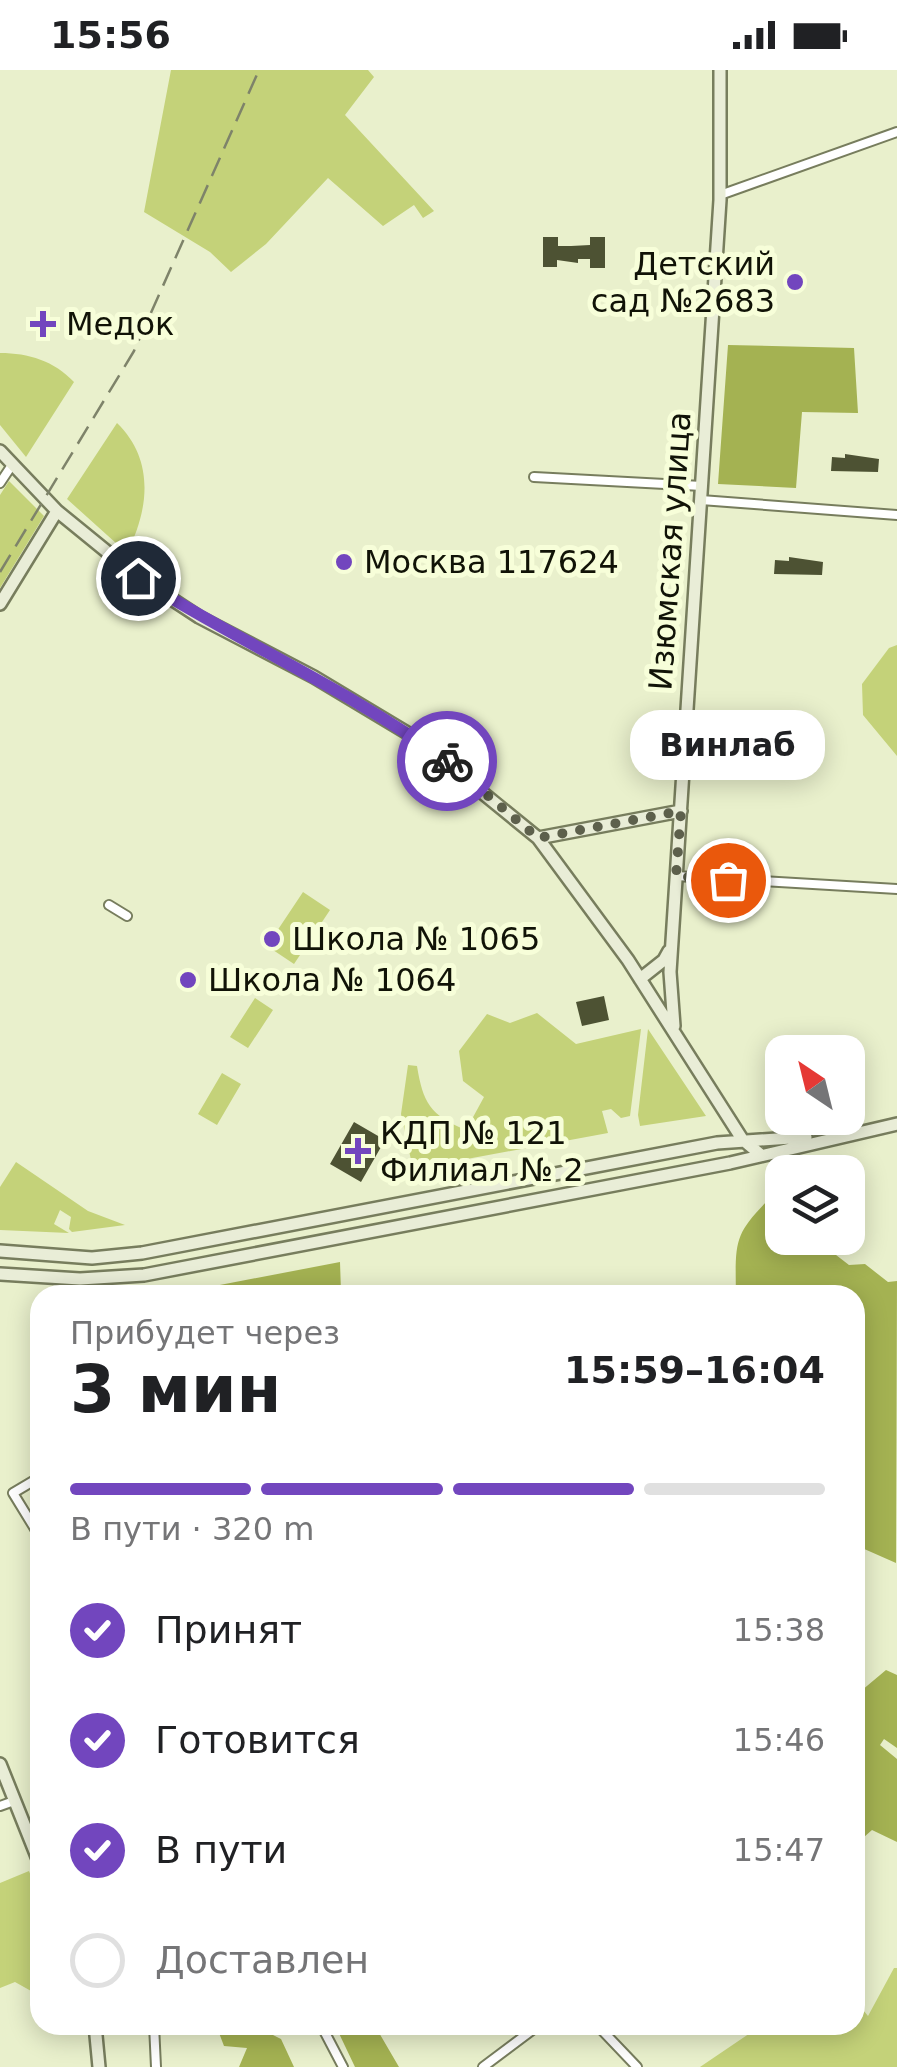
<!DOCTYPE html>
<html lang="ru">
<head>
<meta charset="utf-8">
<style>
	:root { --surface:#fff; --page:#f2f2f2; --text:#202124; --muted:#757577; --line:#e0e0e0; --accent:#7246be }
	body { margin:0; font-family:"DejaVu Sans",sans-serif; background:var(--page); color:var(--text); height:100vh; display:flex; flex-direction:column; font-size:38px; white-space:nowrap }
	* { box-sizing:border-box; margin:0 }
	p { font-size:32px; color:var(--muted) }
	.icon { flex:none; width:55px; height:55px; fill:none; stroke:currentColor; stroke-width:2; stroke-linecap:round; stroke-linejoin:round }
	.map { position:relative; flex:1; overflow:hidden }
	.details { position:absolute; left:30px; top:1215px; width:835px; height:750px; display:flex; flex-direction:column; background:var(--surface); border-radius:30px; box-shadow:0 5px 25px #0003 }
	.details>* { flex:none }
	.needle { width:65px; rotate:325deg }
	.tools { position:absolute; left:765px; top:965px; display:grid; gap:20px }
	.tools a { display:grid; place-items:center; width:100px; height:100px; border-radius:20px; background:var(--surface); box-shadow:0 5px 25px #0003; font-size:50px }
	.pin { position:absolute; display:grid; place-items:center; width:85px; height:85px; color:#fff; margin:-42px; border:5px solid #fff; border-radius:50%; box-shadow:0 2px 10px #0007 }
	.courier { position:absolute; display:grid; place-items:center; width:100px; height:100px; margin:-50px; border:8px solid #7246be; border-radius:50%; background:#fff; color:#222; box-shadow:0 2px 12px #0007 }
	.bubble { position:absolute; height:70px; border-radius:30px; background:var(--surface); box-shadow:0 5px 25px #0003; font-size:32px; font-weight:800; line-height:70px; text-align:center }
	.summary em { font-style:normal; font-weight:800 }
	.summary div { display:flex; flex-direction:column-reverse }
	.summary { display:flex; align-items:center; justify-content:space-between; height:170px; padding:0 40px }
	h1 { font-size:65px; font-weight:800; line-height:75px }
	.bar { display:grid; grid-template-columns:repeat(4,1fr); gap:15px 10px; align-content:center; height:120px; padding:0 40px }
	.bar i { height:12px; border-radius:8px; background:var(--line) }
	.bar .on { background:var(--accent) }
	.bar p { grid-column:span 4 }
	ol { padding:0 40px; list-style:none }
	li { display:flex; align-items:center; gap:30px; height:110px }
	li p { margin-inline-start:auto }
	li .icon { padding:10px; border-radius:50%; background:var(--accent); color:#fff; stroke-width:4 }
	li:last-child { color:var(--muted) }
	li i { width:55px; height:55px; border:5px solid var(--line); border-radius:50% }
	.status { display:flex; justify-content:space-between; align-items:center; height:70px; padding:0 50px; background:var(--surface); direction:ltr }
	.status svg { height:28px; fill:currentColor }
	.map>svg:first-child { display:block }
	.green { fill:#c4d279 }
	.forest { fill:#a4b252 }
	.building { fill:#4d5233 }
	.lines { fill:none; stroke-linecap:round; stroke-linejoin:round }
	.street-casing { stroke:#777d5d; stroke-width:12 }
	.secondary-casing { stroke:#777d5d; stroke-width:16 }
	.street { stroke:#fff; stroke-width:8 }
	.secondary { stroke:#e9edd7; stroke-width:11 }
	.rail { stroke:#7e836a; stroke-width:2.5; stroke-dasharray:20 10; stroke-linecap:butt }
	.done { stroke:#5d604c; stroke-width:10; stroke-dasharray:0 18 }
	.route { stroke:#7246be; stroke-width:12 }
	.poi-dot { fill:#7246be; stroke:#f7fed9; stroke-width:4 }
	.labels { text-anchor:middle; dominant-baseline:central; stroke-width:10; stroke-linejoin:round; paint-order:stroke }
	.poi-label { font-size:32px; fill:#111307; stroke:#f7fed9; text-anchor:start }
	.street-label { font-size:32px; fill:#111307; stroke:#f7fed9 }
</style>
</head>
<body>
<div class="status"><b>15:56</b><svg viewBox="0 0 49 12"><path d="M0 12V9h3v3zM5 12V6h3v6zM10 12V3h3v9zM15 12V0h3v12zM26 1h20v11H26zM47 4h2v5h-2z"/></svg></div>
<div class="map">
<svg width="897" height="1997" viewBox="0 0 897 1997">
	<rect width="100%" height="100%" fill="#e9f0cc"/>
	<path class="green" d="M171 0H368L374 7 345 45 434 141 423 148 414 135 383 156 328 108 266 174 231 202 210 182 144 142Z
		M0 283C29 283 54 291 74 312L26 387 0 355Z
		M117 353C155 390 149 439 127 483L67 429Z
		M9 411 44 446 0 518V425Z
		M897 575V686L863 645 862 614 889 578Z
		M303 822 330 840 294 894 267 876Z
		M255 928 273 940 248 978 230 967Z
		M537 943 576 974 641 959 630 1046 621 1048 611 1039 602 1041 608 1063 413 1099 401 1044 408 995 417 996C423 1033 430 1045 466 1060L484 1027 463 1011 459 981 487 944 510 953Z
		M648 959 706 1046 640 1056 638 1045Z
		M222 1003 241 1014 217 1055 198 1044Z
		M16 1092 88 1141 125 1155 72 1162 69 1159 71 1147 60 1140 54 1154 69 1163 0 1160V1117Z
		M29 1801 40 1829V1926L15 1912 0 1918V1813Z
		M894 1898H897V1997H700L762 1955H855V1930L868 1946Z"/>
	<path class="forest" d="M728 275 854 278 858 343 802 342 796 418 718 414Z
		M776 1122 775 1152 782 1156V1168H814L849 1195 865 1194 888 1212 897 1211 896 1493 862 1478 855 1469V1225H736C735 1167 734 1164 776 1122Z
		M340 1192 341 1222 338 1225H168Z
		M886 1600 897 1605V1678L884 1669 880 1675 897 1689V1772L872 1760 855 1775V1626Z
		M216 1955H271L263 1960 281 1969 294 1997H239L247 1978 224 1976Z
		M335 1955H379L378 1961 399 1997H355Z"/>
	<path class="building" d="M543 167H558V176H571L590 175V167H605V198H590V189H578V193L557 190V197H543Z
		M845 384 879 389 878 402 831 401 832 387 845 388Z
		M789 487 823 492 822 505 774 504 775 490 789 491Z
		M604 926 609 950 582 956 576 932Z
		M354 1052 385 1070 361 1112 330 1094Z"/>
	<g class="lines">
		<g class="street-casing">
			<path id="street" d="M720 125 897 62
				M534 407 702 416
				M0 413 12 395
				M701 430 897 445
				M676 806 897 819
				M109 835 127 846
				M40 1407 13 1423 40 1467
				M0 1736 14 1731
				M154 1955 156 1997
				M321 1955 343 1997
				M597 1955 637 1997
				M483 1997 539 1955"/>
		</g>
		<g class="secondary-casing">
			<path id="secondary" d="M0 381 57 441 138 507 199 547 314 607 414 667 538 768 628 890 742 1069 761 1085
				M0 534 57 441
				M538 768 681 741
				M640 909 664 890 669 881
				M674 956 670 902 720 130V0
				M0 1181 92 1188 142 1183 717 1073 806 1067
				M0 1204 80 1209 144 1205 730 1093 897 1054
				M0 1694 40 1794
				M95 1955 99 1997"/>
		</g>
		<use href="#street" class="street"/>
		<use href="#secondary" class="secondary"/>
		<path class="rail" d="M0 502 134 281 259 0"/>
	</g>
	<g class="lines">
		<path class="done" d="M447 691 538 768 681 741 676 806 728 810"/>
		<path class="route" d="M138 508C239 572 349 620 447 691"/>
	</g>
	<g class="poi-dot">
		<circle cx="795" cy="212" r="10"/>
		<path d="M38 239h10v10h10v10h-10v10h-10v-10h-10v-10h10z"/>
		<circle cx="344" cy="492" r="10"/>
		<circle cx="272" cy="869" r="10"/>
		<circle cx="188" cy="910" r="10"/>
		<path d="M353 1066h10v10h10v10h-10v10h-10v-10h-10v-10h10z"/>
	</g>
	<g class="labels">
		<g class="poi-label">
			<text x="775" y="194" text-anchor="end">Детский<tspan x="775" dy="37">сад №2683</tspan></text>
			<text x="66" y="254">Медок</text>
			<text x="364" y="492">Москва 117624</text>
			<text x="292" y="869">Школа № 1065</text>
			<text x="208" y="910">Школа № 1064</text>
			<text x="380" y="1063">КДП № 121<tspan x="380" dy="37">Филиал № 2</tspan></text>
		</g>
		<g class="street-label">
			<text transform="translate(670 481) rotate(-86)">Изюмская улица</text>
		</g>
	</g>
</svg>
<div class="tools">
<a><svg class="needle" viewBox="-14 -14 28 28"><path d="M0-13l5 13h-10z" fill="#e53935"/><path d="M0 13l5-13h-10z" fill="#757577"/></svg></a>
<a><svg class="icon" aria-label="layers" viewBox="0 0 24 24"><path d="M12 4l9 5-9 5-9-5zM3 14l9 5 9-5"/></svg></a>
</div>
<div class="pin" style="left:728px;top:810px;background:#ea580c"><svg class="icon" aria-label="bag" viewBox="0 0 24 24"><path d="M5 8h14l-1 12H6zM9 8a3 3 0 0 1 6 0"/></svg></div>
<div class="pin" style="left:138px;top:508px;background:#1f2937"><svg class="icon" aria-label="home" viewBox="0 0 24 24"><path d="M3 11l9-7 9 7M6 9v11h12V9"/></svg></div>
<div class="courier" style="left:447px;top:691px"><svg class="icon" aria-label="bike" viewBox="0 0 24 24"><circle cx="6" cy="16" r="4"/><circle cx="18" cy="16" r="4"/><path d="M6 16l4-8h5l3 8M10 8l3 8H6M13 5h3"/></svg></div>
<div class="bubble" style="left:630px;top:640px;width:195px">Винлаб</div>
<section class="details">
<div class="summary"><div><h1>3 мин</h1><p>Прибудет через</p></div><em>15:59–16:04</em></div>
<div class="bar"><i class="on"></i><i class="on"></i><i class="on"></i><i></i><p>В пути · 320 m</p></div>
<ol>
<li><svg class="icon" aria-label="check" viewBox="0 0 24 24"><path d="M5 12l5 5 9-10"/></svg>Принят<p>15:38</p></li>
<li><svg class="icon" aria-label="check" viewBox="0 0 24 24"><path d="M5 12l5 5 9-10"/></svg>Готовится<p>15:46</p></li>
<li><svg class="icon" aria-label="check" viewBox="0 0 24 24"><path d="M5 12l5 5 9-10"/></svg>В пути<p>15:47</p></li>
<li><i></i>Доставлен</li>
</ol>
</section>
</div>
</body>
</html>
